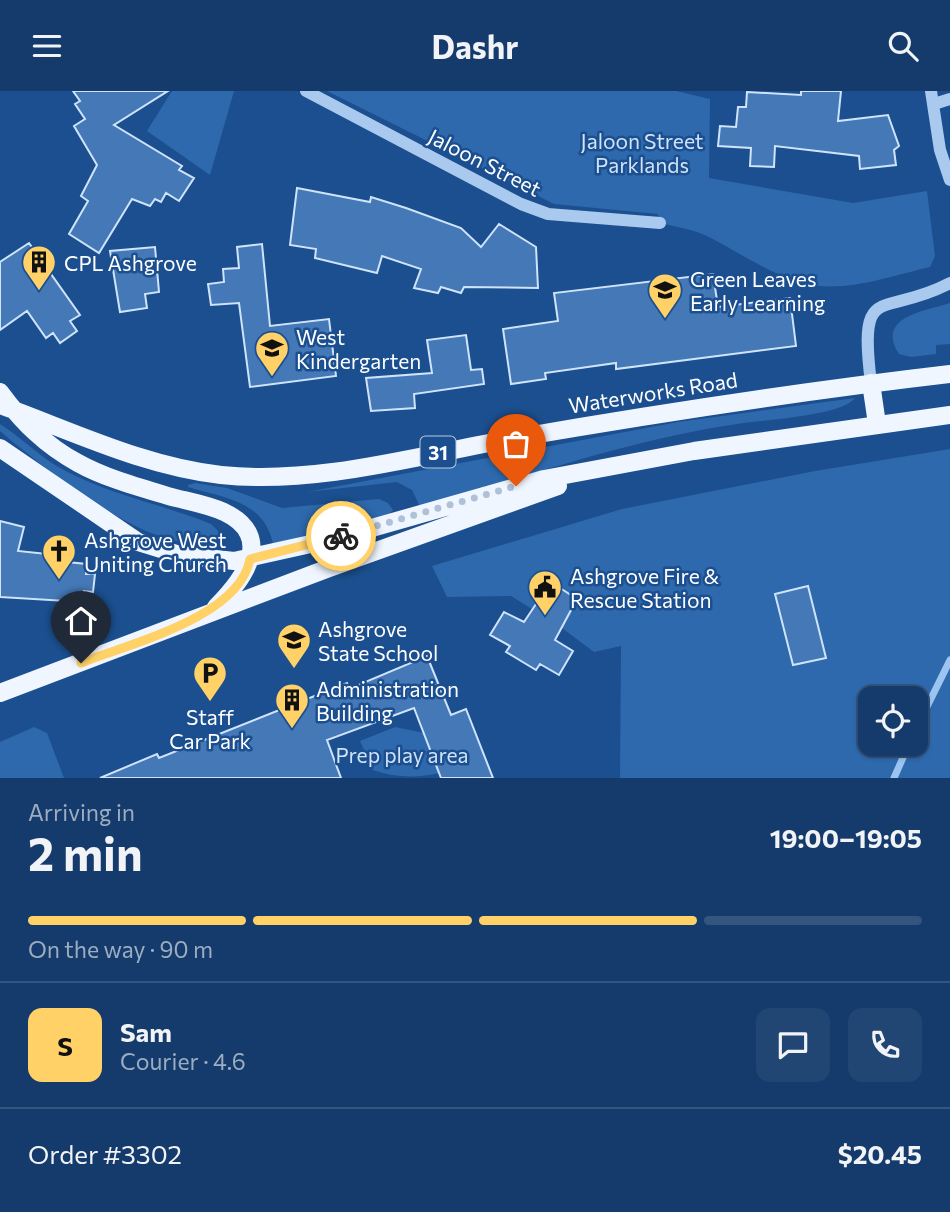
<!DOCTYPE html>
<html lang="en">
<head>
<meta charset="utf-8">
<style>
	:root { --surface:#143b6b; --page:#214673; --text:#f1f3f6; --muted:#9dadc1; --line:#33557e; --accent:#ffd166 }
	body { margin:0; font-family:Commissioner,sans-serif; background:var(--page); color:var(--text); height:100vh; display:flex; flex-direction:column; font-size:26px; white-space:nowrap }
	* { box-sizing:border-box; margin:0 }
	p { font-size:23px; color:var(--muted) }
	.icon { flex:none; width:38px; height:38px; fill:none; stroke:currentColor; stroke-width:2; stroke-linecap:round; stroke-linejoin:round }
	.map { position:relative; height:687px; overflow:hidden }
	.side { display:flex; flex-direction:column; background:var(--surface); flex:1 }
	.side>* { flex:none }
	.fabs { position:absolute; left:858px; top:595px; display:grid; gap:14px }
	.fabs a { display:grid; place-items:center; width:70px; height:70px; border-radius:14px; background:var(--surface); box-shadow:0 2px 5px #0004,0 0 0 2px var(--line); font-size:35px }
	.pin { position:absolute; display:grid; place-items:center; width:60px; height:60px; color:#fff; margin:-72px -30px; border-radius:50% 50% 50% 0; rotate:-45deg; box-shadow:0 0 7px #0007 }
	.pin .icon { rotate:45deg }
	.courier { position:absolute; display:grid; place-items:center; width:70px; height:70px; margin:-35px; border:5px solid #ffd166; border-radius:50%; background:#fff; color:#222; box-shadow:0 2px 9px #0007 }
	.headline em { font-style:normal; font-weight:700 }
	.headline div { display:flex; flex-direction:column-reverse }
	.headline { display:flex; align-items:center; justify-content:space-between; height:119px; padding:0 28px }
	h1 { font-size:46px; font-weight:700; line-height:52px }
	.bar { display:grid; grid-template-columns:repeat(4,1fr); gap:10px 7px; align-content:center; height:84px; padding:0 28px }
	.bar i { height:9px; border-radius:5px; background:var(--line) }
	.bar .current { background:var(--accent) }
	.bar p { grid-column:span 4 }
	.line { display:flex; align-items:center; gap:18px; padding:0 28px; border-top:2px solid var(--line) }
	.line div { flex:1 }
	.round { display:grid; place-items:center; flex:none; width:74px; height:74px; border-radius:14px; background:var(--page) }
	header { display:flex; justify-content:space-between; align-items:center; height:91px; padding:0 28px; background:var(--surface); font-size:32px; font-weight:700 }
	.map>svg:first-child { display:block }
	.green { fill:#2e69ad; fill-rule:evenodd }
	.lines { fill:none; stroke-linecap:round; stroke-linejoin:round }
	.stream { stroke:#9cc4f0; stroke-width:7 }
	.building { fill:#4478b7; stroke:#cfe3fa; stroke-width:2 }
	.minor { stroke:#a9c9ee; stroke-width:12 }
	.major { stroke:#f0f6ff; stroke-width:18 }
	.done { stroke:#afc1d8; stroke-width:7; stroke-dasharray:0 12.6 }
	.route { stroke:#ffd166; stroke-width:9 }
	.labels { text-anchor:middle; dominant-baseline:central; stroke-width:5; stroke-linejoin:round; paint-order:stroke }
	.shield { fill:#1b4f8f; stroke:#bbcadd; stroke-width:2 }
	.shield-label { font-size:19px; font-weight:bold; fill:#fff }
	.park-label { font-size:21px; fill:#cfe3fa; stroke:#1b4f8f }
	.street-label { font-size:21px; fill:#fff; stroke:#1b4f8f }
	.poi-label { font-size:21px; fill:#fff; stroke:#1b4f8f; text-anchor:start }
</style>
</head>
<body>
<header><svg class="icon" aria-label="menu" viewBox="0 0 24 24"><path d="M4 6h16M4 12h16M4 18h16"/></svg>Dashr<svg class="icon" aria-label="search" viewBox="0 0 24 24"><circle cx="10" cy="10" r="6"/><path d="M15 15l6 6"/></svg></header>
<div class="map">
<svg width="950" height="687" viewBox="0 0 950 687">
	<rect width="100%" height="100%" fill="#1b4f8f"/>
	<path class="green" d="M172 0H234L210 84 147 40Z
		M327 0H676L710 8 709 87 853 112 927 100 935 165 930 176C891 185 843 203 803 192 770 183 741 163 711 147 696 139 677 136 660 132L658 123 554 113Z
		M950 212V253L936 254V263L911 266 899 263C875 226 925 220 950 212Z
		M855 307C842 325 762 329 737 333 628 349 526 386 420 416L412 399 397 391 307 401 678 331Z
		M0 333C22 347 40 366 62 378 109 404 162 413 211 433L219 441 225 458C200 455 175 451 151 442 107 425 37 372 0 340Z
		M950 358V687H620L621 555 594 561 562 537 577 508 557 496 548 512 534 514 532 518 511 505 447 506 432 475 622 418 815 380ZM870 607H915V653H870Z
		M195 392 227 397 282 417 379 408 388 412 393 419 389 423 273 453C264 409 223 407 188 396V394Z
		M34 636 47 642 64 687H0V651Z
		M395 636 424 642 440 682C417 687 396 687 373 679L360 650Z"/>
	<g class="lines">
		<path class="stream" d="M915 640 950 569
			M894 687 909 653"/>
	</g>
	<path class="building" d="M73 0H168L114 34 182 75 179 79 194 87 179 110 166 102 161 111 155 108 150 115 132 108 99 162 69 143 88 110 81 105 97 74 74 35 85 28 75 13 80 10Z
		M801 0H841L838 30 888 24 899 55 894 59 896 74 860 78 859 65 775 55 774 76 750 75 751 57 718 55 720 35 736 36 738 16H746L747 1 801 4Z
		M297 97 370 111 371 106 406 117 461 137 481 156 499 133 536 156 538 197 464 196 461 202 441 196 438 202 414 197 421 178 382 165 377 182 315 167 316 158 290 154Z
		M29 152 80 224 70 230 77 240 60 252 53 242 46 247 27 220 0 239V171Z
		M262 153 270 235 329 228 336 285 250 296 239 212 211 214 208 193 224 191 223 178 239 177 237 156Z
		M155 156 159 201 145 203 147 217 120 221 110 160Z
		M713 183 718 216 790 207 796 255 616 278V272L545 282 546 288 511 293 503 238 558 230 554 202Z
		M466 244 471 279 482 278 484 293 414 303 415 317 371 320 366 287 432 282 427 249Z
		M0 430 24 436 18 460 56 464V470L87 473 86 483H95L93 501 84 500 83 511 0 506Z
		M557 495 577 508 555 549 573 560 559 584 540 573 536 579 506 561 510 555 490 544 504 521 524 531 540 507 548 512Z
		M808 495 826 567 793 574 775 503Z
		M427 565 451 624 466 618 493 687H441L414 617 327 649 341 687H100L157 663 159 667 347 592 349 598Z"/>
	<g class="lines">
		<path class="minor" d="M306 0 521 113 548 123 660 132
			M931 0 940 59 950 89
			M934 13 950 8
			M871 292C858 188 882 228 950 192"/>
		<path class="major" d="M871 292 877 333
			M0 301C22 331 45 354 78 372 105 387 138 396 168 405 186 410 206 413 224 421 276 446 243 489 216 516
			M0 314C74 341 143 375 221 384 319 394 420 364 515 347 660 322 804 300 950 283
			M0 357 138 451 180 464 234 470 333 448 544 388 694 360 950 324
			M0 602 329 477 558 395"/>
	</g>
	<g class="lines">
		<path class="done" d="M341 445 516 395"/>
		<path class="route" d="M81 572C130 552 239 527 250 468L341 445"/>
	</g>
	<defs>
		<g id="building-pin" transform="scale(1.75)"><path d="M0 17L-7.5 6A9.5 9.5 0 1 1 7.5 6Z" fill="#ffd166" stroke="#1b4f8f"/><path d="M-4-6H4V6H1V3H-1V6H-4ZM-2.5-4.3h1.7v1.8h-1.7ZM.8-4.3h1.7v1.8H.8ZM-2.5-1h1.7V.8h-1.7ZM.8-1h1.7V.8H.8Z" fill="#111"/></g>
		<g id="school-pin" transform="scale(1.75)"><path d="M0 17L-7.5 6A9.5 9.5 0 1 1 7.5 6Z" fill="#ffd166" stroke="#1b4f8f"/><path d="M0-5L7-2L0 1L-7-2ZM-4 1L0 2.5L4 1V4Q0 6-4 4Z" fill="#111"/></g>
		<g id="church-pin" transform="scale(1.75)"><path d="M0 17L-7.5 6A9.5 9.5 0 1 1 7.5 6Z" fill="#ffd166" stroke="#1b4f8f"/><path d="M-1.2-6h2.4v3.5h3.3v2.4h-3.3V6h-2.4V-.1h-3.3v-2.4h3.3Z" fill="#111"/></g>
		<g id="civic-pin" transform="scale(1.75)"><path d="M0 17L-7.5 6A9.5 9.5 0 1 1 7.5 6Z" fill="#ffd166" stroke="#1b4f8f"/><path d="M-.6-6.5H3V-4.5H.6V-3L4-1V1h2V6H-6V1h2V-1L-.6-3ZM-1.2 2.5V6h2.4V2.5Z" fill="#111"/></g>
		<g id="parking-pin" transform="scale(1.75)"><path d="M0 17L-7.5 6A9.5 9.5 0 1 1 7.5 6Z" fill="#ffd166" stroke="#1b4f8f"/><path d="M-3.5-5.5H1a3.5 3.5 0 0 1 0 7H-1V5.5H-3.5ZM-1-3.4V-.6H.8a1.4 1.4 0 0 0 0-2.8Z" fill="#111"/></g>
	</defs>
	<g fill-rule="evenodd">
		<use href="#building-pin" x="39" y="171"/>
		<use href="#school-pin" x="665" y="199"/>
		<use href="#school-pin" x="272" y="257"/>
		<use href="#church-pin" x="59" y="460"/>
		<use href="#civic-pin" x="545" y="496"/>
		<use href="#school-pin" x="294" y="549"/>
		<use href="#parking-pin" x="210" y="582"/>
		<use href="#building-pin" x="292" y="609"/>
	</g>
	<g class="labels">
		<rect class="shield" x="420.5" y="345.5" width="35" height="31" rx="5"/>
		<g class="shield-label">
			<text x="438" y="361">31</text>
		</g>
		<g class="park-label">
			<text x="642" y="49">Jaloon Street<tspan x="642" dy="24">Parklands</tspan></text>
			<text x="402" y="663">Prep play area</text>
		</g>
		<g class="street-label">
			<text transform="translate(485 71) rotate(27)">Jaloon Street</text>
			<text transform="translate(653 301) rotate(-9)">Waterworks Road</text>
		</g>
		<g class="poi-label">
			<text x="64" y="171">CPL Ashgrove</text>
			<text x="690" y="187">Green Leaves<tspan x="690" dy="24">Early Learning</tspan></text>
			<text x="296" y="245">West<tspan x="296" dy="24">Kindergarten</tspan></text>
			<text x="84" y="448">Ashgrove West<tspan x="84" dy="24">Uniting Church</tspan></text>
			<text x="570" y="484">Ashgrove Fire &amp;<tspan x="570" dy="24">Rescue Station</tspan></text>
			<text x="318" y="537">Ashgrove<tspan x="318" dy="24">State School</tspan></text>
			<text x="316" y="597">Administration<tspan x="316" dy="24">Building</tspan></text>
			<text x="210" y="625" text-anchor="middle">Staff<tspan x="210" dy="24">Car Park</tspan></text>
		</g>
	</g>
</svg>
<div class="fabs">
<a><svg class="icon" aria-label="locate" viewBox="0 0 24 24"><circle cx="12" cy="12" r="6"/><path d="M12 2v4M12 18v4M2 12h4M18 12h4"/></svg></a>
</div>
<div class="pin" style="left:516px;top:395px;background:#ea580c"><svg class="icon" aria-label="bag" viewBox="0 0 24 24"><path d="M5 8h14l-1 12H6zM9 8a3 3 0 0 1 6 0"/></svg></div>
<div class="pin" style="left:81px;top:572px;background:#1f2937"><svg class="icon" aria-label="home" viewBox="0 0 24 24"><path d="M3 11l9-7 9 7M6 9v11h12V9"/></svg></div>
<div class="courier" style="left:341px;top:445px"><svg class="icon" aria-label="bike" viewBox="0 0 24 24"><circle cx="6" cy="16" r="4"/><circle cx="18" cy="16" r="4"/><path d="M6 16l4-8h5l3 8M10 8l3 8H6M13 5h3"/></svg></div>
</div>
<section class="side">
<div class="headline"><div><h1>2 min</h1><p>Arriving in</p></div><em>19:00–19:05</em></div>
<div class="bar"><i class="current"></i><i class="current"></i><i class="current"></i><i></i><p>On the way · 90 m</p></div>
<div class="line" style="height:126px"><b class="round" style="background:var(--accent);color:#111">S</b><div><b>Sam</b><p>Courier · 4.6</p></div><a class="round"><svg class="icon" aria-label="chat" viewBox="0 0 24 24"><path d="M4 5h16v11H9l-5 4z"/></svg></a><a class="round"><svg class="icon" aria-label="phone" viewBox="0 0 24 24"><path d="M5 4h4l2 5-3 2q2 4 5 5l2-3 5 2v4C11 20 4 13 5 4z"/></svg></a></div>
<div class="line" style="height:91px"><div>Order #3302</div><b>$20.45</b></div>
</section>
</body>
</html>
